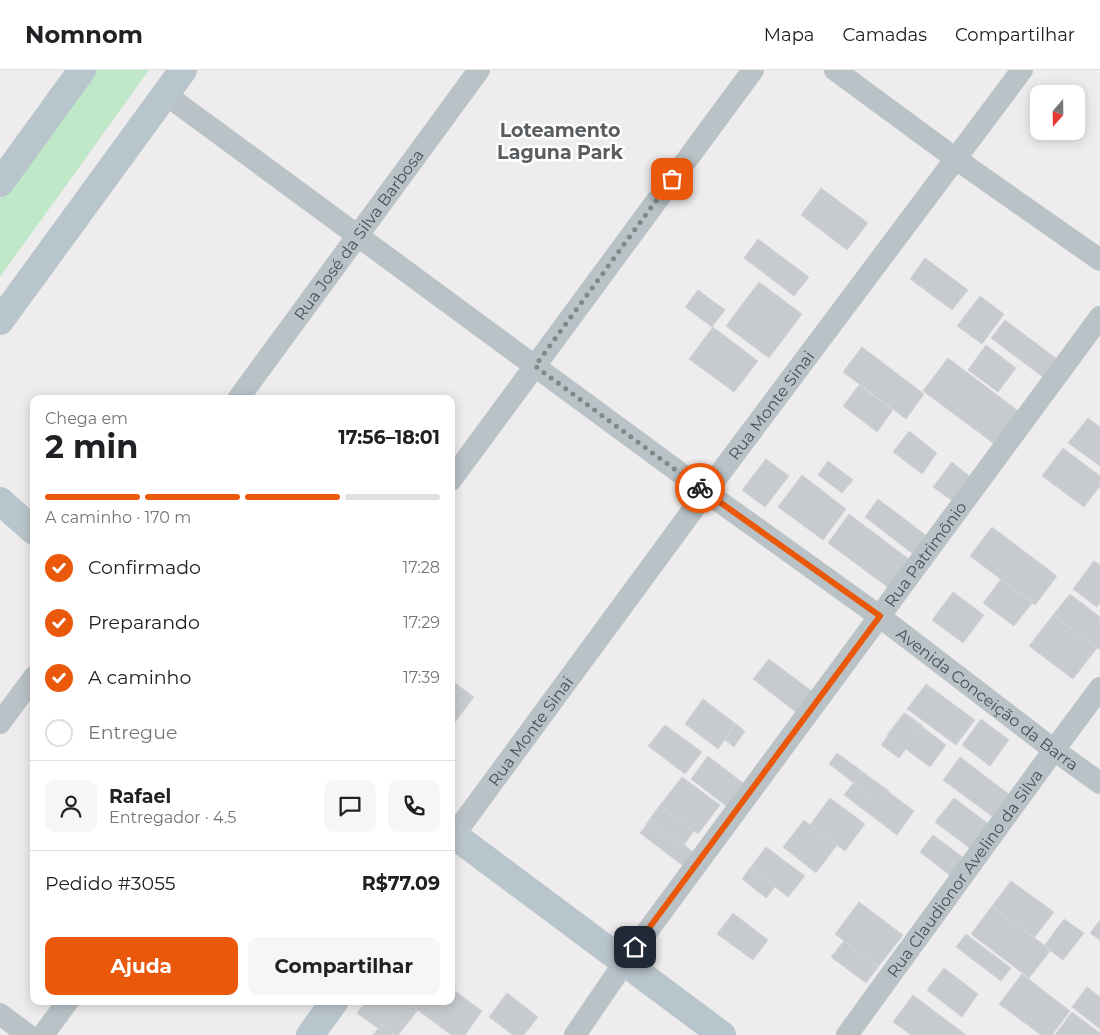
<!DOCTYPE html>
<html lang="pt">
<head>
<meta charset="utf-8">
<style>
	:root { --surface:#fff; --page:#f6f6f6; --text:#202124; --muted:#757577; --line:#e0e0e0; --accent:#ea580c }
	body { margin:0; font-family:Montserrat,sans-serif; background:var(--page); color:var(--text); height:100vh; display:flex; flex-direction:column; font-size:19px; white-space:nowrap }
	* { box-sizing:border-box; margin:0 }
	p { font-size:16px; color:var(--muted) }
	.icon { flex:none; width:28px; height:28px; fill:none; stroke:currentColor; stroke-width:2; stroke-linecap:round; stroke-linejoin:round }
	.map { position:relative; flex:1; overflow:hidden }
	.details { position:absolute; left:30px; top:325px; width:425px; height:610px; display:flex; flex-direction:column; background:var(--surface); border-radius:10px; box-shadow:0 2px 12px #0003 }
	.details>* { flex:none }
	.needle { width:32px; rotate:200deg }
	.buttons { position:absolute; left:1030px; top:15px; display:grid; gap:10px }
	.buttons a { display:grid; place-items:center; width:55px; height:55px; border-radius:10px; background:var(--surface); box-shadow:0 2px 12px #0003; font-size:25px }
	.pin { position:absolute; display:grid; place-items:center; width:42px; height:42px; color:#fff; margin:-21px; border-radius:10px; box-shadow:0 2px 8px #0006 }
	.courier { position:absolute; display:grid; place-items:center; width:50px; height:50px; margin:-25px; border:4px solid #ea580c; border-radius:50%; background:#fff; color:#222; box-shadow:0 1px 6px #0007 }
	.overview em { font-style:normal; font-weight:700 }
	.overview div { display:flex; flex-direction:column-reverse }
	.overview { display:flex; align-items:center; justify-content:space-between; height:85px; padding:0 15px }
	h1 { font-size:32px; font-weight:700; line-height:38px }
	.bar { display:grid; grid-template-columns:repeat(4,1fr); gap:8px 5px; align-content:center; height:60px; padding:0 15px }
	.bar i { height:6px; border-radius:4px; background:var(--line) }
	.bar .selected { background:var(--accent) }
	.bar p { grid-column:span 4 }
	.line { display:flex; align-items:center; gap:12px; padding:0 15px; border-top:1px solid var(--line) }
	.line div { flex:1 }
	.round { display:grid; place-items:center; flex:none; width:52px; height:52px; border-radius:10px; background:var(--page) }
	ol { padding:0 15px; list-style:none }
	li { display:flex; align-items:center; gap:15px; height:55px }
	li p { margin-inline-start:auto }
	li .icon { padding:5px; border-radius:50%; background:var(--accent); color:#fff; stroke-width:4 }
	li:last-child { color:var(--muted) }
	li i { width:28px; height:28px; border:2px solid var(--line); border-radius:50% }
	.cta { display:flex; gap:10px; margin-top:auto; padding:10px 15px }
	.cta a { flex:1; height:58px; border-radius:10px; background:var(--accent); color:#fff; font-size:20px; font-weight:700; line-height:58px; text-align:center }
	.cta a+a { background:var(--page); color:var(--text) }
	header { display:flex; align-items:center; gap:30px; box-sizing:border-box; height:70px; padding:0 25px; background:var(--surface); border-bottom:1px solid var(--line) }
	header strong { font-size:24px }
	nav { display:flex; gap:28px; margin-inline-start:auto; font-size:18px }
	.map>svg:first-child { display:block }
	.green { fill:#bee8c7 }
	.building { fill:#c7cace; stroke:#d0d3d7 }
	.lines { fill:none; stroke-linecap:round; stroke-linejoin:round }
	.street { stroke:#b8c2c7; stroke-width:22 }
	.secondary { stroke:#b9c5cc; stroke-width:28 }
	.done { stroke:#81888b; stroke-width:5; stroke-dasharray:0 9 }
	.route { stroke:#ea580c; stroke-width:6 }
	.labels { text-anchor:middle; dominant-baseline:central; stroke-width:5; stroke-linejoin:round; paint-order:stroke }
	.street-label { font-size:16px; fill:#465257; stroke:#fff }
	.quarter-label { font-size:19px; font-weight:bold; fill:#595d60; stroke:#fff }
</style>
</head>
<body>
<header>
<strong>Nomnom</strong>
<nav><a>Mapa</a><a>Camadas</a><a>Compartilhar</a></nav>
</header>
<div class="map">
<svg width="1100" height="965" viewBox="0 0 1100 965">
	<rect width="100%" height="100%" fill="#eeecec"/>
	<path class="green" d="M94 0H149L0 207V129Z"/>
	<path class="building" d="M821 118 868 153 847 180 801 145Z
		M758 169 809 207 794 226 744 188Z
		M925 188 968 220 952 240 910 209Z
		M759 212 802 244 769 288 726 256Z
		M698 220 725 240 712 257 685 237Z
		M980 226 1004 244 982 274 957 256Z
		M1005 250 1057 289 1044 308 991 268Z
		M713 257 758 291 734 322 689 289Z
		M986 275 1016 298 998 322 968 300Z
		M862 277 924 324 906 349 843 302Z
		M948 288 1021 343 997 376 923 321Z
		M859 315 893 340 877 362 843 336Z
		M1088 348 1100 357V396L1068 373Z
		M909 361 937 383 922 404 893 382Z
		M1063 378 1100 406V416L1084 437 1042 406Z
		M766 389 789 406 765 437 742 420Z
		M828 391 853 410 842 423 818 405Z
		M952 392 973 409 955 433 933 417Z
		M802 405 846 439 823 470 778 437Z
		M878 429 927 466 913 484 865 447Z
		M849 444 914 493 893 521 828 473Z
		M992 457 1057 506 1035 535 970 486Z
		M1094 491 1100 495V533L1097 537 1073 519Z
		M1001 509 1033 532 1014 556 983 533Z
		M953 522 984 545 963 573 932 550Z
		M1070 524 1100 547V580L1053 545Z
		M1053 545 1097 578 1073 609 1029 576Z
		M769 589 813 622 797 643 753 609Z
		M451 610 474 627 451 657Z
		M926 614 975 650 956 675 907 639Z
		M703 629 736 654 718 679 685 654Z
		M904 643 946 675 930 697 887 665Z
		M905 643 923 656 899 688 881 675Z
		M981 649 1009 670 990 696 962 675Z
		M736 654 745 661 734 677 725 670Z
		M665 655 702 682 685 704 648 676Z
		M837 683 889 721 880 733 829 694Z
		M708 686 747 716 730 739 691 709Z
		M960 687 1010 725 993 747 943 710Z
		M862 702 914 741 897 765 844 725Z
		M682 707 720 735 698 764 660 735Z
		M830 728 865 754 845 781 810 755Z
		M954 728 990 755 972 780 935 752Z
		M660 735 694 761 680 780 646 754Z
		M651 749 696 784 686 798 640 763Z
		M804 750 837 775 816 803 783 777Z
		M933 765 964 788 951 806 920 782Z
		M766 777 805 806 788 827 750 798Z
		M750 798 775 817 766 828 742 809Z
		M1011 811 1054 842 1034 868 992 836Z
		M859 832 903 865 878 897 835 864Z
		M992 836 1051 880 1029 908 971 864Z
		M733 843 768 870 753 890 717 864Z
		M1064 849 1084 863 1063 890 1044 876Z
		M1100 850V870L1090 863Z
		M966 864 1011 898 1001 911 956 877Z
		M844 871 878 897 866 913 831 887Z
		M944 898 978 924 962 947 927 920Z
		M1022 904 1070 941 1052 965H1041L999 934Z
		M1087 917 1100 927V959L1072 937Z
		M451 918 482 941 465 965H451L406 931H451Z
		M507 923 538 947 524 965H513L489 947Z
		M913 925 966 965H911L893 952Z
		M366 931H407L418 940 398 965H387L357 943Z
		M1072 942 1100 963V965H1055Z
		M382 954 396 965H373Z"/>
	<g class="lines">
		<g class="street">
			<path d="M835 0 956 89 1100 190"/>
			<path id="s1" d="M165 24 706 422 879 546 1054 680 1100 713"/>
			<path id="s2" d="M238 329 479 0"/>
			<path d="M451 410 753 0"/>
			<path d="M0 653 34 607"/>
			<path id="s3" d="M454 765 706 422 1022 0"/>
			<path d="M0 944 28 965"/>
			<path d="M43 965 68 931"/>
			<path id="s4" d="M575 965 624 893 1100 247"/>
			<path id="s5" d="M847 965 1054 680 1100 618"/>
		</g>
		<path class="secondary" d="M0 113 82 0
			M0 251 183 0
			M0 431 34 461
			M451 763 722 965
			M310 965 335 931"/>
	</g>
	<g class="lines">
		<path class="done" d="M672 109 535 296 700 418"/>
		<path class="route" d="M635 877 880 546 700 418"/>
	</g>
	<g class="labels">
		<g class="street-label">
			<text stroke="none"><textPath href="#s2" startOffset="204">Rua José da Silva Barbosa</textPath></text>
			<text stroke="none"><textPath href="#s3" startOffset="534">Rua Monte Sinai</textPath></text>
			<text stroke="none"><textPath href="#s4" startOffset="595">Rua Patrimônio</textPath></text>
			<text stroke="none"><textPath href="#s1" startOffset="1021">Avenida Conceição da Barra</textPath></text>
			<text stroke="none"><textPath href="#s3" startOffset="129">Rua Monte Sinai</textPath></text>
			<text stroke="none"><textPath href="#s5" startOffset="200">Rua Claudionor Avelino da Silva</textPath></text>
		</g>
		<g class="quarter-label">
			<text x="560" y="60">Loteamento<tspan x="560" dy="22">Laguna Park</tspan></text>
		</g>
	</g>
</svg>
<div class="buttons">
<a><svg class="needle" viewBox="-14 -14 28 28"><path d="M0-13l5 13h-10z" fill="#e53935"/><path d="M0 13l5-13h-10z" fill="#757577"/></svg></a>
</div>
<div class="pin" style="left:672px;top:109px;background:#ea580c"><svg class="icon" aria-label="bag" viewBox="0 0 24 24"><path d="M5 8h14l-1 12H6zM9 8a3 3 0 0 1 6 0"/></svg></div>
<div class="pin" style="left:635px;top:877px;background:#1f2937"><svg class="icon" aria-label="home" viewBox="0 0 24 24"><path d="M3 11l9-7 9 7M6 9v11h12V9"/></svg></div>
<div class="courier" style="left:700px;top:418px"><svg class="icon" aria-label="bike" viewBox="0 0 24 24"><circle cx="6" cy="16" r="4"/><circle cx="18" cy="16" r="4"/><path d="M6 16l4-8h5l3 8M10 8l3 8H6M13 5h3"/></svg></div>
<section class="details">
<div class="overview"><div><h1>2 min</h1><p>Chega em</p></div><em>17:56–18:01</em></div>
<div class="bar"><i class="selected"></i><i class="selected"></i><i class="selected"></i><i></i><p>A caminho · 170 m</p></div>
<ol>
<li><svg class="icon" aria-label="check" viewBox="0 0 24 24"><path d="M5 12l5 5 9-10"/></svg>Confirmado<p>17:28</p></li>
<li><svg class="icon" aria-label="check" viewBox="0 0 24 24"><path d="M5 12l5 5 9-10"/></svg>Preparando<p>17:29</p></li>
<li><svg class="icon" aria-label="check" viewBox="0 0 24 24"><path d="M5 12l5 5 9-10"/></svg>A caminho<p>17:39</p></li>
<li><i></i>Entregue</li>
</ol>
<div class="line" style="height:90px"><a class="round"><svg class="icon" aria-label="person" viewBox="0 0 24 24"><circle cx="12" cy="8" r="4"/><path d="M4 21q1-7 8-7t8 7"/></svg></a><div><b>Rafael</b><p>Entregador · 4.5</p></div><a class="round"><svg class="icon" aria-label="chat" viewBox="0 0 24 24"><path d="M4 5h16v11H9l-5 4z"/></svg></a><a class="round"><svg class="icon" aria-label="phone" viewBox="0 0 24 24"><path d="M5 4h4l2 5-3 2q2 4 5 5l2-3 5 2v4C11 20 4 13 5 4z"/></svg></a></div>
<div class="line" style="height:65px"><div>Pedido #3055</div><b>R$77.09</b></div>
<div class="cta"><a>Ajuda</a><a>Compartilhar</a></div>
</section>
</div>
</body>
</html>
